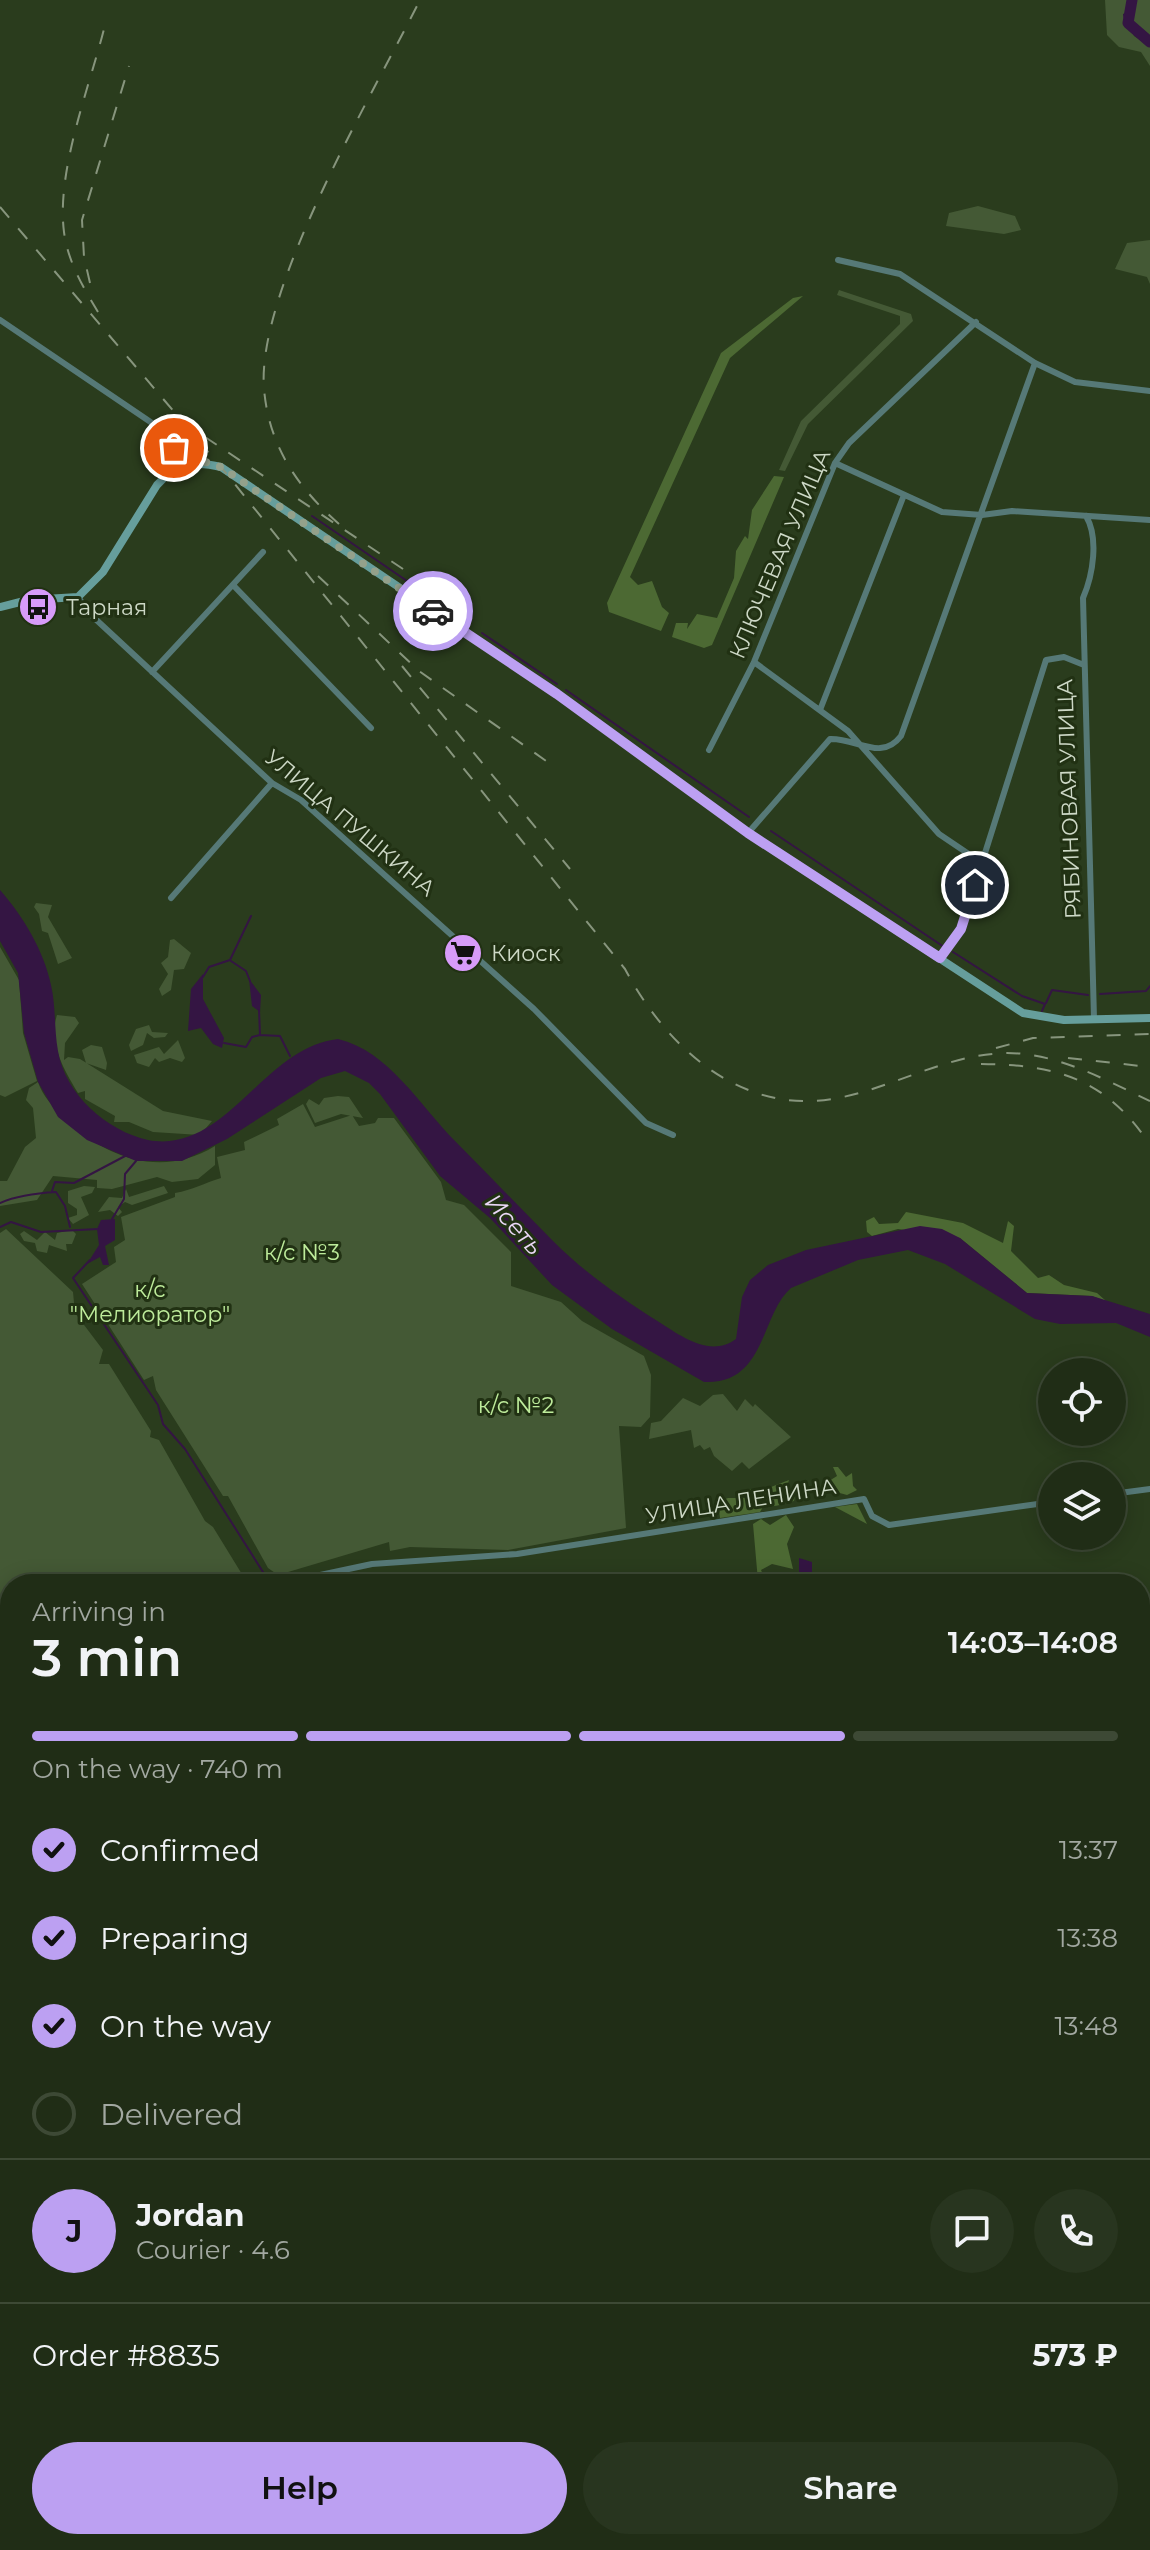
<!DOCTYPE html>
<html lang="en">
<head>
<meta charset="utf-8">
<style>
	:root { --surface:#202d16; --page:#28351f; --text:#f1f3f6; --muted:#a2a8a1; --line:#3d4935; --accent:#bca0f2 }
	body { margin:0; font-family:Montserrat,sans-serif; background:var(--page); color:var(--text); height:100vh; display:flex; flex-direction:column; font-size:30px; white-space:nowrap }
	* { box-sizing:border-box; margin:0 }
	p { font-size:26px; color:var(--muted) }
	.icon { flex:none; width:44px; height:44px; fill:none; stroke:currentColor; stroke-width:2; stroke-linecap:round; stroke-linejoin:round }
	.map { position:relative; flex:1; overflow:hidden }
	.side { position:absolute; left:0px; top:1574px; width:1150px; height:976px; display:flex; flex-direction:column; background:var(--surface); border-radius:32px 32px 0 0; box-shadow:0 4px 20px #0003,0 0 0 2px var(--line) }
	.side>* { flex:none }
	.fabs { position:absolute; left:1038px; top:1358px; display:grid; gap:16px }
	.fabs a { display:grid; place-items:center; width:88px; height:88px; border-radius:50%; background:var(--surface); box-shadow:0 4px 20px #0003,0 0 0 2px var(--line); font-size:40px }
	.pin { position:absolute; display:grid; place-items:center; width:68px; height:68px; color:#fff; margin:-34px; border:4px solid #fff; border-radius:50%; box-shadow:0 2px 8px #0007 }
	.courier { position:absolute; display:grid; place-items:center; width:80px; height:80px; margin:-40px; border:6px solid #bca0f2; border-radius:50%; background:#fff; color:#222; box-shadow:0 2px 10px #0007 }
	.summary em { font-style:normal; font-weight:600 }
	.summary div { display:flex; flex-direction:column-reverse }
	.summary { display:flex; align-items:center; justify-content:space-between; height:136px; padding:0 32px }
	h1 { font-size:52px; font-weight:600; line-height:60px }
	.bar { display:grid; grid-template-columns:repeat(4,1fr); gap:12px 8px; align-content:center; height:96px; padding:0 32px }
	.bar i { height:10px; border-radius:6px; background:var(--line) }
	.bar .active { background:var(--accent) }
	.bar p { grid-column:span 4 }
	.line { display:flex; align-items:center; gap:20px; padding:0 32px; border-top:2px solid var(--line) }
	.line div { flex:1 }
	.round { display:grid; place-items:center; flex:none; width:84px; height:84px; border-radius:42px; background:var(--page) }
	ol { padding:0 32px; list-style:none }
	li { display:flex; align-items:center; gap:24px; height:88px }
	li p { margin-inline-start:auto }
	li .icon { padding:8px; border-radius:50%; background:var(--accent); color:#111; stroke-width:4 }
	li:last-child { color:var(--muted) }
	li i { width:44px; height:44px; border:4px solid var(--line); border-radius:50% }
	.cta { display:flex; gap:16px; margin-top:auto; padding:16px 32px }
	.cta a { flex:1; height:92px; border-radius:48px; background:var(--accent); color:#111; font-size:32px; font-weight:600; line-height:92px; text-align:center }
	.cta a+a { background:var(--page); color:var(--text) }
	.map>svg:first-child { display:block }
	.green { fill:#445935 }
	.forest { fill:#4c6933 }
	.water { fill:#341543 }
	.lines { fill:none; stroke-linecap:round; stroke-linejoin:round }
	.stream { stroke:#341543; stroke-width:2 }
	.river { stroke:#341543; stroke-width:11 }
	.minor { stroke:#567977; stroke-width:6 }
	.secondary { stroke:#669e9c; stroke-width:8 }
	.rail { stroke:#87957d; stroke-width:2; stroke-dasharray:14 14; stroke-linecap:butt }
	.done { stroke:#94a18b; stroke-width:8; stroke-dasharray:0 14.4 }
	.route { stroke:#bca0f2; stroke-width:10 }
	.labels { text-anchor:middle; dominant-baseline:central; stroke-width:6; stroke-linejoin:round; paint-order:stroke }
	.street-label { font-size:22px; fill:#cdd8c6; stroke:#213113 }
	.poi-label { font-size:22px; fill:#cdd8c6; stroke:#213113; text-anchor:start }
	.park-label { font-size:22px; fill:#beec9b; stroke:#213113 }
	.water-label { font-size:24px; font-style:italic; fill:#ebd7f7; stroke:#213113 }
</style>
</head>
<body>
<div class="map">
<svg width="1150" height="2550" viewBox="0 0 1150 2550">
	<rect width="100%" height="100%" fill="#2a3c1d"/>
	<path class="green" d="M1105 0H1150V39L1130 23 1132 12 1123 14 1134 36 1150 46V66L1141 52 1119 47 1107 35Z
		M978 206 1015 216 1021 230 1004 234 946 226 949 213Z
		M1150 240V284L1147 277 1115 269 1127 243Z
		M839 290 911 314 913 321 808 424 785 471 779 470 801 421 900 324V316L837 295Z
		M36 903 52 905 48 917 72 958 58 964 48 933 42 931 39 914 34 907Z
		M174 939 191 953 184 969 174 970 171 990 162 996 159 989 168 974 161 963 168 957 170 940Z
		M0 947 19 980 23 1033 37 1081 5 1097 0 1095Z
		M57 1015 75 1017 79 1023 65 1043 64 1060 68 1057 80 1059 163 1111 212 1121 200 1135 153 1132 129 1122H114L115 1116 85 1099V1091L78 1093C64 1070 48 1043 57 1015Z
		M149 1025 152 1032 168 1033 165 1037 154 1038 147 1033 143 1045 131 1051 129 1045 136 1029Z
		M178 1040 185 1058 182 1062 170 1058 159 1062 155 1058 149 1067 137 1063 134 1055 159 1047 164 1054Z
		M91 1045 102 1047 107 1063 106 1070 86 1063 82 1050Z
		M38 1082C43 1097 52 1105 64 1117 104 1158 162 1179 215 1146V1165L198 1179 172 1182 157 1177 112 1189 97 1188V1180L53 1176 37 1200 0 1206V1181H7L25 1147 36 1138 33 1108 26 1100 29 1088Z
		M338 1096 349 1097 363 1118 341 1114 315 1123 306 1104 309 1099 319 1105 324 1098Z
		M303 1104 315 1127 352 1115 359 1126 375 1123 378 1118H394L441 1182 446 1200 464 1205 511 1252V1286L561 1302 582 1321 644 1356 651 1375 650 1417 641 1427 619 1426 626 1528 508 1550 410 1547 390 1551 389 1542 278 1575 268 1568 228 1496H223L156 1390 153 1376 144 1380 82 1284 116 1262 114 1247 125 1240 121 1217 175 1197V1193C193 1190 204 1183 221 1178L217 1157 245 1150 244 1142 279 1125 277 1119Z
		M84 1186 95 1187 92 1193 81 1197 89 1215 73 1224 68 1218 77 1215V1209L68 1203V1191Z
		M164 1186 168 1193 132 1205 125 1202 118 1207 122 1212 118 1216 110 1210 98 1212 109 1197 122 1198 126 1189 129 1197Z
		M6 1229 73 1292 75 1313 103 1350 99 1364H109L151 1431 150 1437 159 1440 205 1521 213 1527 248 1584H10V2155L0 2146V1233Z
		M72 1230 76 1234 72 1244H66L67 1251 49 1245 47 1253 37 1251 35 1243 24 1241 20 1234 24 1231 37 1240 45 1232 55 1240 57 1233Z
		M723 1394 737 1411 745 1399 753 1407 755 1404 791 1437 749 1469 742 1462 732 1471 714 1456 710 1447 704 1450 700 1445 694 1448 691 1430 649 1439 651 1423 661 1421 683 1398 700 1406 713 1395Z
		M1140 2235 1150 2239V2540L1140 2536Z
		M83 2540H141L136 2549 148 2545 149 2548 84 2550Z
		M167 2540H756L753 2550H164Z
		M769 2540H1140L1150 2543V2550H765Z"/>
	<path class="forest" d="M803 296 730 358 630 577 638 585 652 581 662 607 669 613 661 631 609 612 607 603 721 353 793 298Z
		M774 476 784 477 712 645 704 648 672 637 676 623H688L687 629 697 614 717 618 734 578 736 551 745 536 748 539 752 510Z
		M906 1212 963 1223 1003 1243 1008 1221 1014 1226 1011 1251 1038 1278 1049 1275 1064 1285 1097 1293 1106 1301 1092 1296 1027 1293 960 1238 898 1229 872 1236 867 1232 866 1221 874 1217 879 1224 898 1223Z
		M833 1467H838L846 1477 852 1473 853 1486 857 1490 847 1495 836 1492 829 1481 837 1476Z
		M789 1480 785 1492 795 1495 794 1501C772 1507 771 1510 750 1497L749 1489 761 1491Z
		M728 1498H745L763 1507 760 1512 720 1518 718 1502Z
		M857 1504 867 1524 835 1507Z
		M786 1515 794 1527 787 1544 793 1569 772 1564 761 1570 764 1577 758 1581 753 1524 761 1519 770 1525Z"/>
	<path class="water" d="M1132 11 1130 23 1150 39V46C1137 38 1125 30 1123 14Z
		M0 890C23 916 44 951 51 985 56 1007 54 1029 58 1051 65 1094 107 1131 148 1140 226 1155 263 1047 338 1039 389 1051 420 1106 455 1141 488 1174 520 1208 553 1241 585 1273 621 1298 659 1322 681 1336 710 1358 736 1339L742 1297 750 1280 768 1265 806 1250 920 1226 942 1229 960 1238 1027 1293 1092 1296 1150 1314V1337L1116 1323 1060 1324 1035 1319 945 1264 908 1250 858 1260 791 1288C760 1315 766 1385 704 1382L612 1329 552 1285 490 1218 440 1176 380 1094 369 1083 345 1071 321 1078 227 1139 182 1161H136L87 1140 58 1117 38 1082 24 1033 18 973 0 941Z
		M203 974V999L224 1038 222 1048 213 1044 201 1028 188 1031 191 989Z
		M249 979 261 995 260 1012 252 1006Z
		M115 1219V1240L105 1246 109 1265H103L100 1257 87 1264 99 1245 97 1229 101 1220Z
		M799 1558 812 1562V1577L833 1574 852 1584 814 1580 806 1584 799 1575Z"/>
	<g class="lines">
		<path class="stream" d="M312 516 467 622
			M482 633 557 684
			M566 690 749 817
			M771 831 944 947
			M953 952 1022 996 1045 1004 1042 1011
			M231 961 246 971 250 981
			M203 977 209 967 230 960 251 916
			M1100 994 1146 991 1150 986
			M1046 1003 1052 990 1088 995
			M259 1010 260 1035 280 1036 290 1056
			M224 1043 246 1047 252 1037 260 1035
			M52 1191 55 1182 74 1183 127 1155
			M0 1203C16 1196 38 1193 56 1192L65 1206 70 1227
			M112 1219 124 1199 125 1174 136 1161
			M0 1227 11 1222 41 1232 98 1229
			M90 1260 73 1278 158 1405 163 1424 185 1449 263 1572 261 1578 269 1584
			M1140 2082 1150 2089
			M0 2322H10
			M0 2441 10 2440
			M160 2546 162 2540
			M762 2550 766 2540"/>
		<path class="river" d="M1132 0 1128 23 1150 42"/>
		<path class="minor" d="M838 260 900 274 1035 363 1075 382 1150 391
			M0 320 152 423 165 435 182 465
			M835 463 942 512 982 515 1012 511 1150 520
			M1086 516C1099 538 1093 575 1083 598L1094 1019
			M233 585 371 728
			M78 597 90 614 272 783 301 800 534 1009 646 1123 673 1135
			M754 662 848 731 939 834 982 863
			M152 672 263 552
			M820 710 904 495
			M709 750 754 662 835 463 849 443 976 322
			M748 833 830 739C857 738 881 762 901 736L1035 363
			M171 898 272 783
			M940 958 961 929 1046 660 1064 657 1084 665
			M1112 1494 1150 1489
			M278 1584 372 1564 517 1554 864 1499 872 1516 889 1525 1052 1502
			M1149 1658H1150"/>
		<path class="secondary" d="M0 607 28 600 78 597 103 572 157 485C176 464 193 460 221 467L557 694 748 833 1023 1013 1064 1020 1150 1018"/>
		<path class="rail" d="M0 207 221 467 625 969C668 1050 745 1119 843 1097 898 1085 949 1054 1007 1053 1058 1053 1105 1080 1150 1101
			M90 283 84 257 82 220 129 66
			M98 312C83 287 68 262 64 232 56 170 90 86 105 25
			M205 437 442 595
			M339 524C297 487 269 446 264 389 256 290 374 92 420 0
			M318 576 419 671 556 768
			M402 666 570 869
			M996 1048 1033 1038 1150 1034
			M1068 1058 1150 1067
			M981 1064C1053 1065 1100 1076 1144 1136"/>
	</g>
	<g class="lines">
		<path class="done" d="M174 448 182 465 205 462 221 467 433 611"/>
		<path class="route" d="M433 611 557 694 748 833 940 958 961 929 975 885"/>
	</g>
	<defs>
		<g id="bus-disc" transform="scale(2)"><circle r="9.5" fill="#d79bf9" stroke="#213113"/><path d="M-5-6H5V4H4V6H2V4H-2V6H-4V4H-5ZM-3.5-4V0h7V-4ZM-3.5 1.2v1.5H-2V1.2ZM2 1.2v1.5H3.5V1.2Z" fill="#111"/></g>
		<g id="supermarket-disc" transform="scale(2)"><circle r="9.5" fill="#d79bf9" stroke="#213113"/><path d="M-6-5.5h2.5l.6 2H6L4.5 2H-2.5L-4.4-4H-6ZM-1.5 3.2a1.3 1.3 0 1 0 .1 0ZM3 3.2a1.3 1.3 0 1 0 .1 0Z" fill="#111"/></g>
	</defs>
	<g fill-rule="evenodd">
		<use href="#bus-disc" x="38" y="607"/>
		<use href="#supermarket-disc" x="463" y="953"/>
	</g>
	<g class="labels">
		<g class="street-label">
			<text transform="translate(780 554) rotate(-67)">КЛЮЧЕВАЯ УЛИЦА</text>
			<text transform="translate(1069 799) rotate(-92)">РЯБИНОВАЯ УЛИЦА</text>
			<text transform="translate(350 823) rotate(40)">УЛИЦА ПУШКИНА</text>
			<text transform="translate(741 1501) rotate(-9)">УЛИЦА ЛЕНИНА</text>
		</g>
		<g class="poi-label">
			<text x="66" y="607">Тарная</text>
			<text x="491" y="953">Киоск</text>
		</g>
		<g class="park-label">
			<text x="302" y="1252">к/с №3</text>
			<text x="150" y="1289">к/с<tspan x="150" dy="25">"Мелиоратор"</tspan></text>
			<text x="516" y="1405">к/с №2</text>
		</g>
		<g class="water-label">
			<text transform="translate(514 1224) rotate(48)">Исеть</text>
		</g>
	</g>
</svg>
<div class="fabs">
<a><svg class="icon" aria-label="locate" viewBox="0 0 24 24"><circle cx="12" cy="12" r="6"/><path d="M12 2v4M12 18v4M2 12h4M18 12h4"/></svg></a>
<a><svg class="icon" aria-label="layers" viewBox="0 0 24 24"><path d="M12 4l9 5-9 5-9-5zM3 14l9 5 9-5"/></svg></a>
</div>
<div class="pin" style="left:174px;top:448px;background:#ea580c"><svg class="icon" aria-label="bag" viewBox="0 0 24 24"><path d="M5 8h14l-1 12H6zM9 8a3 3 0 0 1 6 0"/></svg></div>
<div class="pin" style="left:975px;top:885px;background:#1f2937"><svg class="icon" aria-label="home" viewBox="0 0 24 24"><path d="M3 11l9-7 9 7M6 9v11h12V9"/></svg></div>
<div class="courier" style="left:433px;top:611px"><svg class="icon" aria-label="car" viewBox="0 0 24 24"><path d="M5 17H2v-5l4-1 3-4h7l3 4 3 1v5h-3M9 17h6M6 11h13"/><circle cx="7" cy="17" r="2"/><circle cx="17" cy="17" r="2"/></svg></div>
<section class="side">
<div class="summary"><div><h1>3 min</h1><p>Arriving in</p></div><em>14:03–14:08</em></div>
<div class="bar"><i class="active"></i><i class="active"></i><i class="active"></i><i></i><p>On the way · 740 m</p></div>
<ol>
<li><svg class="icon" aria-label="check" viewBox="0 0 24 24"><path d="M5 12l5 5 9-10"/></svg>Confirmed<p>13:37</p></li>
<li><svg class="icon" aria-label="check" viewBox="0 0 24 24"><path d="M5 12l5 5 9-10"/></svg>Preparing<p>13:38</p></li>
<li><svg class="icon" aria-label="check" viewBox="0 0 24 24"><path d="M5 12l5 5 9-10"/></svg>On the way<p>13:48</p></li>
<li><i></i>Delivered</li>
</ol>
<div class="line" style="height:144px"><b class="round" style="background:var(--accent);color:#111">J</b><div><b>Jordan</b><p>Courier · 4.6</p></div><a class="round"><svg class="icon" aria-label="chat" viewBox="0 0 24 24"><path d="M4 5h16v11H9l-5 4z"/></svg></a><a class="round"><svg class="icon" aria-label="phone" viewBox="0 0 24 24"><path d="M5 4h4l2 5-3 2q2 4 5 5l2-3 5 2v4C11 20 4 13 5 4z"/></svg></a></div>
<div class="line" style="height:104px"><div>Order #8835</div><b>573 ₽</b></div>
<div class="cta"><a>Help</a><a>Share</a></div>
</section>
</div>
</body>
</html>
